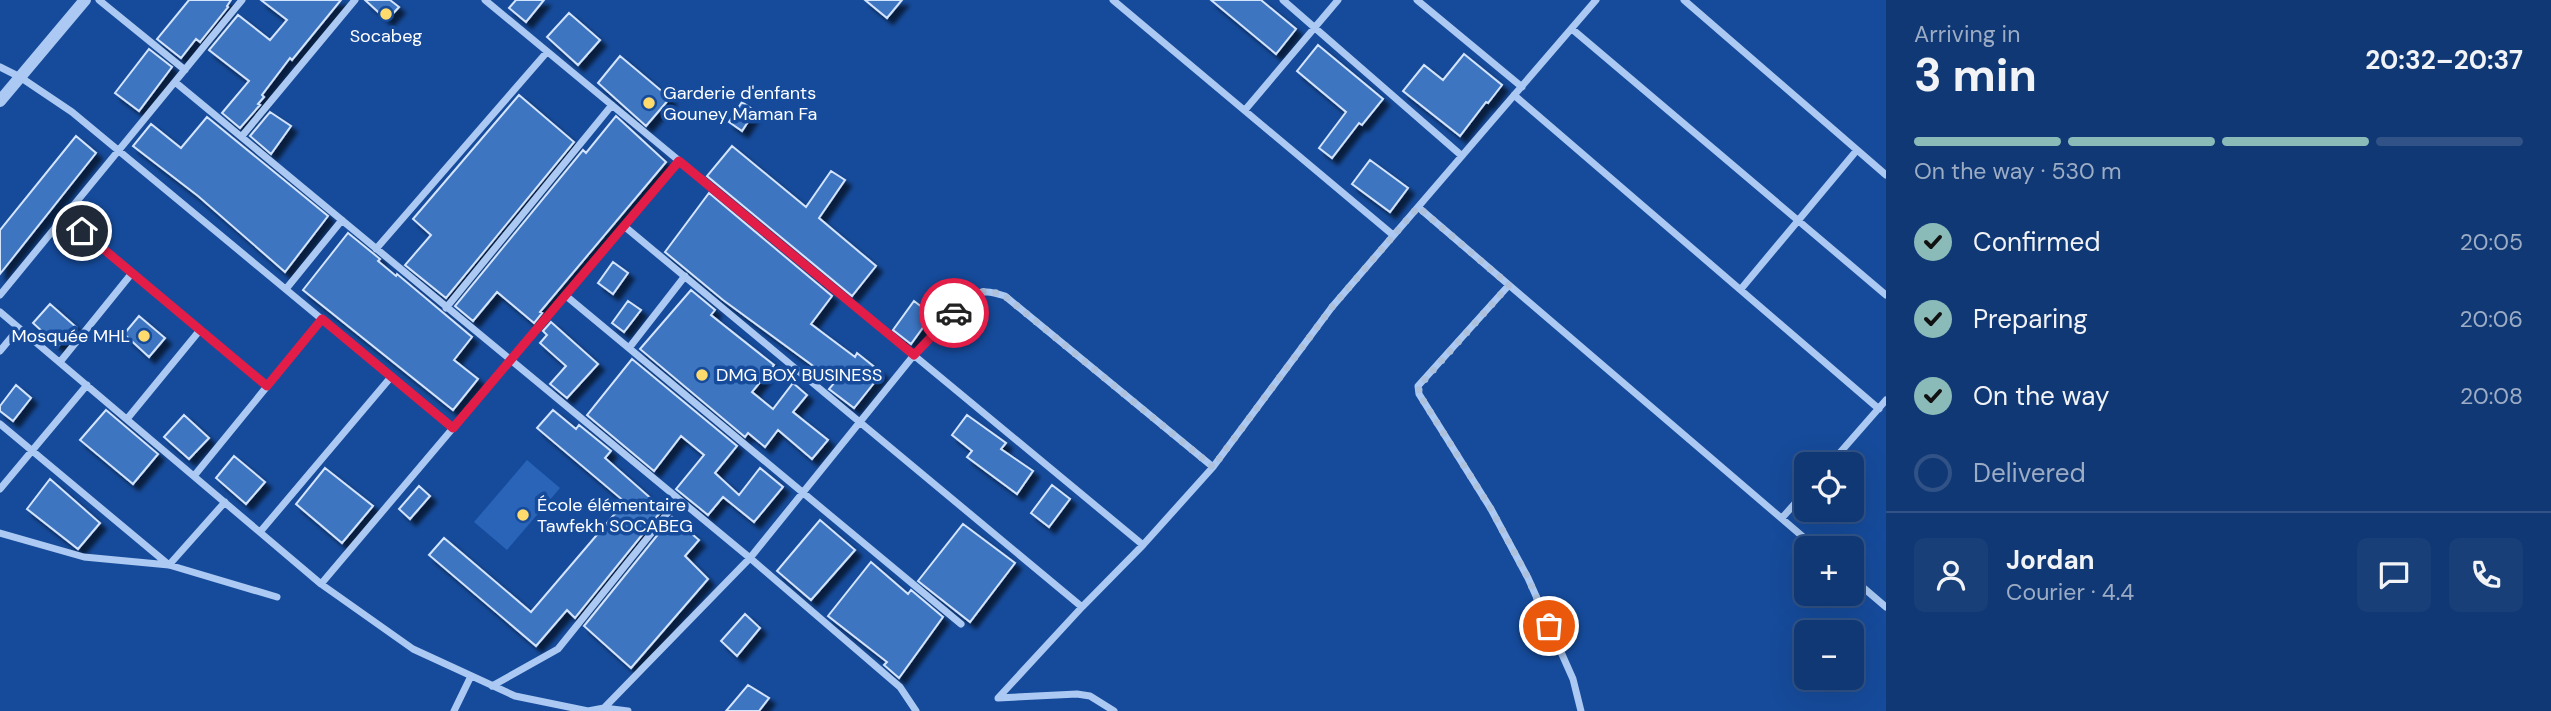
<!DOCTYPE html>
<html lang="en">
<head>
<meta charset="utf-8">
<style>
	:root { --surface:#103874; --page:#193f79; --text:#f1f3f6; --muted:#9cacc5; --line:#305286; --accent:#8bbbb9 }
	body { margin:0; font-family:"DM Sans",sans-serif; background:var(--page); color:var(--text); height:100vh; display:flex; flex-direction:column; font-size:26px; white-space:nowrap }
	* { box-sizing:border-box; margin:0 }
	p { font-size:23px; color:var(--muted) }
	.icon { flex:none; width:38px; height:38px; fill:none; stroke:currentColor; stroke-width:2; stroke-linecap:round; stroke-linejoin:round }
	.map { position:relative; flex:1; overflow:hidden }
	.details { display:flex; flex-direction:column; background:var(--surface); width:665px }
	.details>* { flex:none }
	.tools { position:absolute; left:1794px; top:452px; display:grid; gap:14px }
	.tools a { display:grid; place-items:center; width:70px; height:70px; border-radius:10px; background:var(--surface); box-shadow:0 7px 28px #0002,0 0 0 2px var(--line); font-size:35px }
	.pin { position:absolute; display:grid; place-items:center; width:60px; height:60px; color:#fff; margin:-30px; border:4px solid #fff; border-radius:50%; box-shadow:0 2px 7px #0007 }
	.courier { position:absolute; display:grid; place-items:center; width:70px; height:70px; margin:-35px; border:5px solid #e11d48; border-radius:50%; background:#fff; color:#222; box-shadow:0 2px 9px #0007 }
	.headline em { font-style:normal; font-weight:700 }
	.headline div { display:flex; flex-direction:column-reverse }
	.headline { display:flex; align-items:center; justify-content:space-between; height:119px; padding:0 28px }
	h1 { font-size:46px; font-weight:700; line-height:52px }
	.bar { display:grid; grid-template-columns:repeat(4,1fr); gap:10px 7px; align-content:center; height:84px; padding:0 28px }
	.bar i { height:9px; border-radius:5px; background:var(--line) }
	.bar .active { background:var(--accent) }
	.bar p { grid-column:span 4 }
	.line { display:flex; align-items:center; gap:18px; padding:0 28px; border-top:2px solid var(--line) }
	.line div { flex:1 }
	.round { display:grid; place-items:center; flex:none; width:74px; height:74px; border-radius:10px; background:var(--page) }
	ol { padding:0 28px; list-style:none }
	li { display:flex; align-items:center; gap:21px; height:77px }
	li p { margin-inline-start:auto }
	li .icon { padding:7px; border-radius:50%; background:var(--accent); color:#111; stroke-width:4 }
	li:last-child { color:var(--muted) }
	li i { width:38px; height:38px; border:4px solid var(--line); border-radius:50% }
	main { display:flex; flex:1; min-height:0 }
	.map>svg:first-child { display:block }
	.green { fill:#2964b8 }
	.building { fill:#3e74c1; stroke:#d3e4fd; stroke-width:2; filter:url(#shadow) }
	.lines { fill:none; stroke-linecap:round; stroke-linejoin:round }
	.minor { stroke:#abc9f2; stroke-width:7 }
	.tertiary { stroke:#abc9f2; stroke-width:12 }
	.done { stroke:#adc0dc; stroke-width:7; stroke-dasharray:0 12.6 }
	.route { stroke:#e11d48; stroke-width:9 }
	.poi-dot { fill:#ffda6c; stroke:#164b9b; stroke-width:2.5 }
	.labels { text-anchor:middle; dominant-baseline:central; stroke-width:7; stroke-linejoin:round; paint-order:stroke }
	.poi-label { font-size:18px; fill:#fff; stroke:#164b9b; text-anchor:start }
</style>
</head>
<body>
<main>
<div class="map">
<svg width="1886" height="711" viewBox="0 0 1886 711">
	<defs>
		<filter id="shadow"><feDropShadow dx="6" dy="6" stdDeviation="2" flood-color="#0009"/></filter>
	</defs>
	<rect width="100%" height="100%" fill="#164b9b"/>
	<path class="green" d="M527 460 560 488 507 550 474 522Z"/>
	<path class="building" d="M189 0H231L227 6 228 7 200 42 196 39 181 58 157 39Z
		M261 0H341L292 60 290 58 262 95 264 97 258 104 260 105 240 128 222 113 249 81 209 50 238 15 270 40 287 20Z
		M365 0H390L399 7 387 20Z
		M516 0H544L526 22 509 8Z
		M865 0H902L887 18Z
		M1211 0H1261L1296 29 1276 54Z
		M569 13 600 40 578 65 547 37Z
		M1318 45 1383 99 1362 125 1359 123 1332 158 1319 148 1346 112 1297 71Z
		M149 49 172 67 139 111 115 93Z
		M1464 54 1502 85 1488 103 1486 102 1460 136 1403 91 1424 65 1443 80Z
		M620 56 670 98 646 126 598 83Z
		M519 95 574 142 446 298 405 265 431 235 413 219Z
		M742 102 755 111 742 131 729 122Z
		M270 112 291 126 271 154 250 136Z
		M616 116 666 162 540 312 542 313 534 323 497 292 473 321 455 306 583 150 586 153Z
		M207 117 328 216 285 272 198 196 133 146 151 124 181 148Z
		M76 136 96 153 0 274V230Z
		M732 146 806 207 831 171 845 180 819 218 876 266 852 296 707 176Z
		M1370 160 1408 188 1390 212 1352 184Z
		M709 193 832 296 811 324 855 357 857 353 882 373 854 408 829 389 835 382 723 300 665 252Z
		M348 233 380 259 378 261 396 276 397 274 472 337 454 360 478 379 453 410 303 290Z
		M613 262 628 273 613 294 598 283Z
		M691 290 715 310 711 315 774 365 752 392 773 409 793 383 807 395 793 412 828 440 812 459 778 430 765 447 748 433 745 437 640 349Z
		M628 301 641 310 624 332 612 323Z
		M914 301 932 315 911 344 893 330Z
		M50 304 76 327 58 346 33 323Z
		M139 316 165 338 149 357 124 334Z
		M551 322 598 364 567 398 550 384 566 366 540 343 547 335 543 331Z
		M632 359 737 446 715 473 739 495 760 468 783 487 754 522 723 497 708 515 676 489 704 455 681 436 654 471 587 415Z
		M16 385 31 398 13 421 0 411V406Z
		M106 410 158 454 133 484 80 440Z
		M553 410 576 429 579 425 611 451 605 458 663 509 575 618 567 610 536 646 429 555 444 538 531 612 625 502 537 428Z
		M184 415 209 438 189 459 164 437Z
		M967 415 1006 443 1001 449 1033 471 1017 494 967 457 972 451 952 435Z
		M234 456 265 482 246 504 216 478Z
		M325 468 373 506 342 543 296 504Z
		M50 479 100 523 78 549 27 509Z
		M1052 485 1070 499 1049 527 1031 513Z
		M419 486 430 496 410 519 399 509Z
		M672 517 699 540 685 556 708 579 631 668 584 626Z
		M820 520 855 550 811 600 777 571Z
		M963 524 1015 563 970 622 918 581Z
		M871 562 908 594 911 590 943 617 899 678 884 665 887 662 828 616Z
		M745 614 760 628 737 656 721 641Z
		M748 685 769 698 759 711H726Z"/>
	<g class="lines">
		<path class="minor" d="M99 0 185 70
			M485 0 1143 545
			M1113 0 1393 235
			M1283 0 1462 156
			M1417 0 1522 87
			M1684 0 1886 175
			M1572 29 1886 295
			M0 67 20 77 72 112 453 428
			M175 82 750 558 900 687 916 711
			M1514 95 1879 409
			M1245 110 1338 0
			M242 136 355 0
			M1418 207 1816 548
			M64 216 267 386
			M624 226 1082 607
			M376 249 547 52
			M1509 285 1418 386 1419 394 1491 509 1528 578 1573 679 1581 711
			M286 289 342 220
			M1741 289 1857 150
			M0 295 242 0
			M565 295 961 624
			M446 308 612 105
			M0 312 321 584 413 649 515 696 588 711 604 708 628 711
			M629 348 685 276
			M0 351 19 328
			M60 362 132 273
			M127 419 200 330
			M0 424 169 565 225 502
			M1830 464 1886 400
			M194 476 322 319
			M0 489 87 385
			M1782 518 1806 491
			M260 532 391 377
			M0 533 84 557 169 565 277 597
			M1852 578 1886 607
			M321 584 679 161
			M492 686 558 649 678 500
			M604 708 750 558 914 355 969 297C981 289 992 292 1005 296L1213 467
			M454 711 471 676
			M1114 711 1090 696 1077 694 998 698 1082 607 1143 545 1213 467 1332 307 1596 0"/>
		<path class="tertiary" d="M0 101 85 0"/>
	</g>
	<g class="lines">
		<path class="done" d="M954 313 976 292 991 291 1005 296 1213 467 1332 307 1418 207 1509 285 1419 386V394L1491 509 1528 578 1549 626"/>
		<path class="route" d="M82 231 267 386 322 319 453 428 679 161 914 355 954 313"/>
	</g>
	<g class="poi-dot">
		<circle cx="386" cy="14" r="7"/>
		<circle cx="649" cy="103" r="7"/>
		<circle cx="144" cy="336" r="7"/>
		<circle cx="702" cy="375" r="7"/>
		<circle cx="523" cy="515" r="7"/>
	</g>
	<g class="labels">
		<g class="poi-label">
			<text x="386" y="36" text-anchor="middle">Socabeg</text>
			<text x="663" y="93">Garderie d'enfants<tspan x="663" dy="21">Gouney Maman Fa</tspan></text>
			<text x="130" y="336" text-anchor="end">Mosquée MHL</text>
			<text x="716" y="375">DMG BOX BUSINESS</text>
			<text x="537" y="505">École élémentaire<tspan x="537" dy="21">Tawfekh SOCABEG</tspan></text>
		</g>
	</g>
</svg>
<div class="tools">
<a><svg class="icon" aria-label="locate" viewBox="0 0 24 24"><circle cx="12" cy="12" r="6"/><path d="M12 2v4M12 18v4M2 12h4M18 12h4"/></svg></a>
<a>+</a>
<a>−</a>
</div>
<div class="pin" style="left:1549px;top:626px;background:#ea580c"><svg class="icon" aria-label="bag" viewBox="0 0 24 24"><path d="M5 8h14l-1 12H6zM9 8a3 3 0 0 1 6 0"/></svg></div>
<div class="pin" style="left:82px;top:231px;background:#1f2937"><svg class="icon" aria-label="home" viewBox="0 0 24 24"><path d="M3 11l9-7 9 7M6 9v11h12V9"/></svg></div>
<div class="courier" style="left:954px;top:313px"><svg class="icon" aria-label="car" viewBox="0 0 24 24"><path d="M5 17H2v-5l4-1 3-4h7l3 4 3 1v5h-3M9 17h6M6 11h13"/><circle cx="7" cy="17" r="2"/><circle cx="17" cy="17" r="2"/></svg></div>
</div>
<section class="details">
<div class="headline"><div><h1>3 min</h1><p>Arriving in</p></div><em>20:32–20:37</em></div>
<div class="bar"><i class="active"></i><i class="active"></i><i class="active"></i><i></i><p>On the way · 530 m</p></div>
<ol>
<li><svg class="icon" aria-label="check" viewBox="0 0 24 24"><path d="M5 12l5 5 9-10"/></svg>Confirmed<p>20:05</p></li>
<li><svg class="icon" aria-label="check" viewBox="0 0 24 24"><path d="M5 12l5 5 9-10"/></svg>Preparing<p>20:06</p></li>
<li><svg class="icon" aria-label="check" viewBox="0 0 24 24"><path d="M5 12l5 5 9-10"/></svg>On the way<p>20:08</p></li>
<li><i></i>Delivered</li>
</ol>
<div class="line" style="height:126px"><a class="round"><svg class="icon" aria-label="person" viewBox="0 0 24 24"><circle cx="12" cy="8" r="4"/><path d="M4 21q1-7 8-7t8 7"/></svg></a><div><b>Jordan</b><p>Courier · 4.4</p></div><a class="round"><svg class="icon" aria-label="chat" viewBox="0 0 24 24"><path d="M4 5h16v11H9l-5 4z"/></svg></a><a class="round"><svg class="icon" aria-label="phone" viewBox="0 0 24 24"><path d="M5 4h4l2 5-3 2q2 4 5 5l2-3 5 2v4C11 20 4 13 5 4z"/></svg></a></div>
</section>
</main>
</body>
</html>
